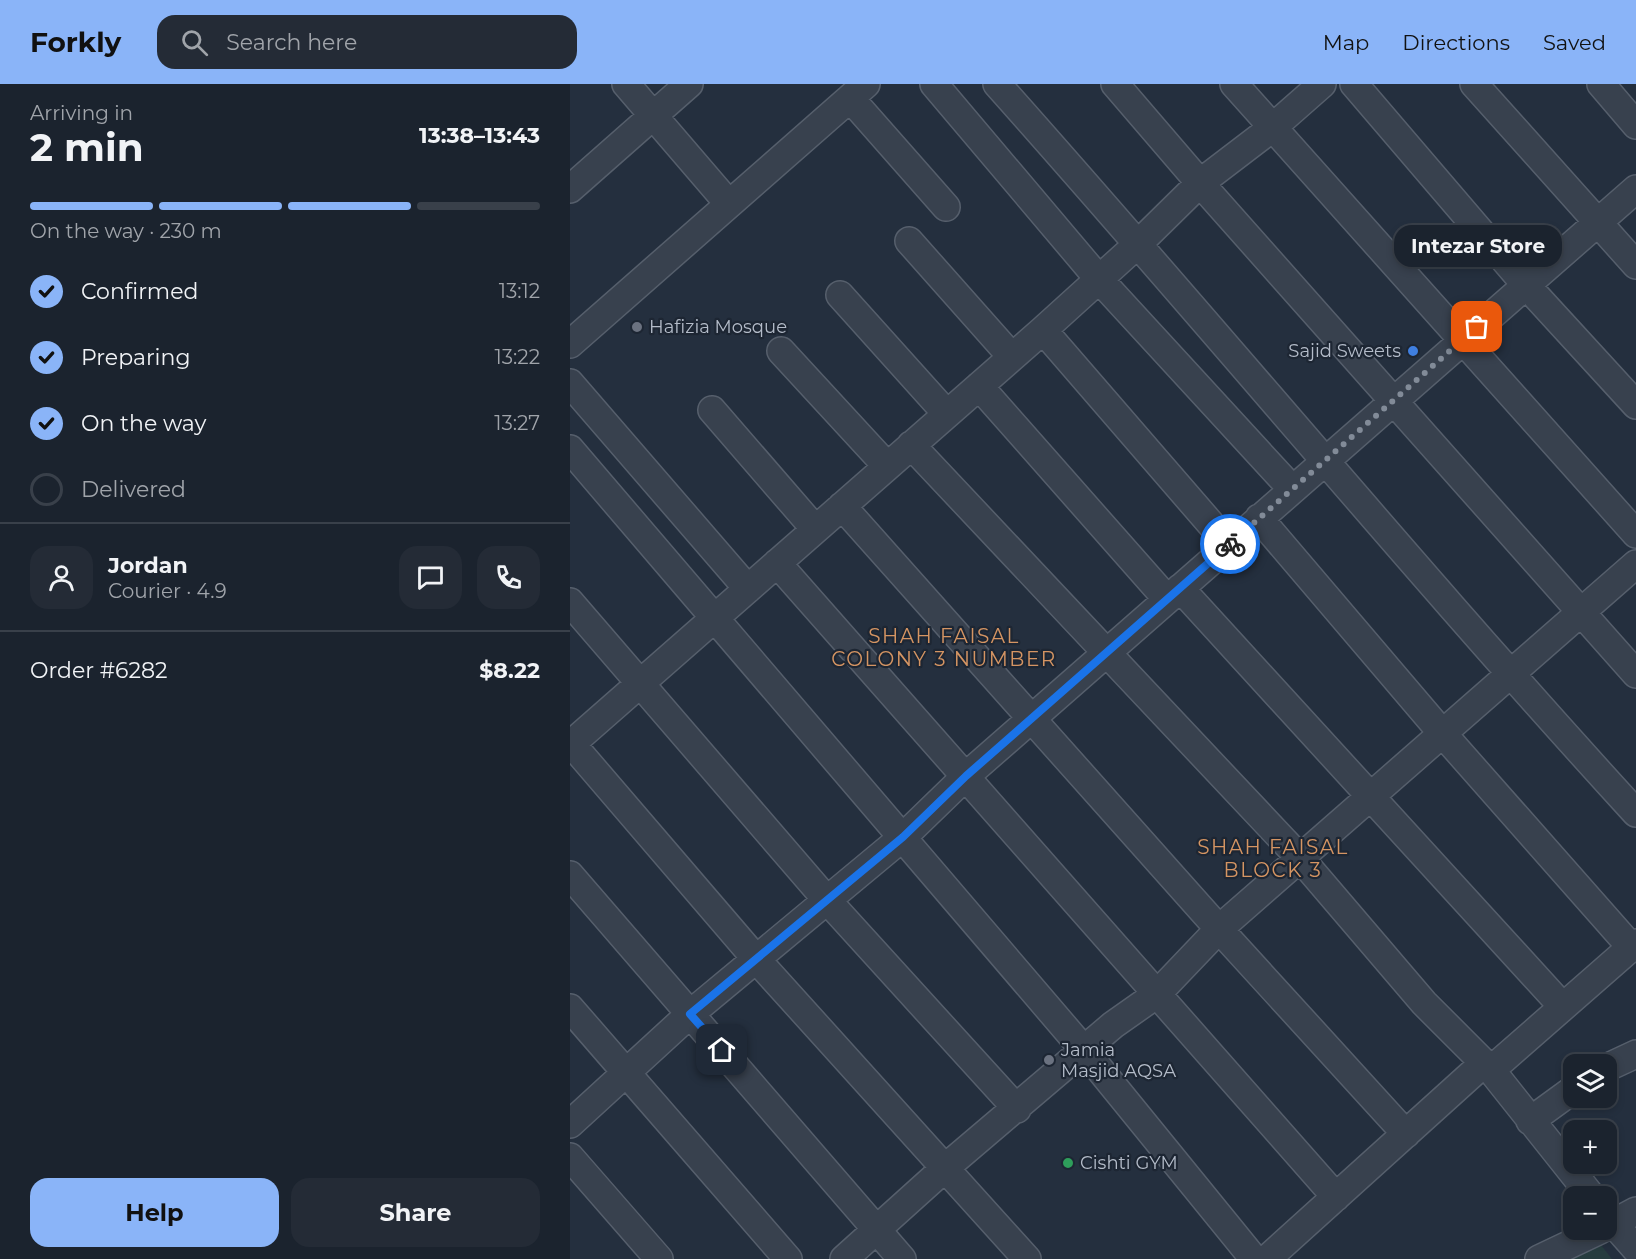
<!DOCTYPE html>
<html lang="en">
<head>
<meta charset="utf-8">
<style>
	:root { --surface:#1b232e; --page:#242b36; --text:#f1f3f6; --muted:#a0a4aa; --line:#39404a; --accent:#8ab4f8 }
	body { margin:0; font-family:Montserrat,sans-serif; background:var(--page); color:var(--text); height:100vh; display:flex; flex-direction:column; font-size:22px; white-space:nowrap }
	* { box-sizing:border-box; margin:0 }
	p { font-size:20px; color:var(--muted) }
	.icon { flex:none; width:33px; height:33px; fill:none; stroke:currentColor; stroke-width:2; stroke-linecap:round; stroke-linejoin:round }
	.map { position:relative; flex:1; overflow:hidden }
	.sheet { display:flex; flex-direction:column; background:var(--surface); width:570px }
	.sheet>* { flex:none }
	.controls { position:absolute; left:993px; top:970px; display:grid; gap:12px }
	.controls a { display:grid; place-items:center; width:54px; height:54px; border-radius:12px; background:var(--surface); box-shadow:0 3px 9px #0003,0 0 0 2px var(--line); font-size:30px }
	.pin { position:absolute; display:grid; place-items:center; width:51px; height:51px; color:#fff; margin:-26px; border-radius:12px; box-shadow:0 3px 9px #0006 }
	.courier { position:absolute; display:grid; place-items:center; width:60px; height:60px; margin:-30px; border:4px solid #1a73e8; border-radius:50%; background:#fff; color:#222; box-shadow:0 2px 8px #0007 }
	.bubble { position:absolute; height:42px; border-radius:18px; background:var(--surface); box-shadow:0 3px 9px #0003,0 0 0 2px var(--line); font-size:20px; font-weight:700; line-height:42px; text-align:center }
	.head em { font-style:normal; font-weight:700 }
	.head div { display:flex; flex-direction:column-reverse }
	.head { display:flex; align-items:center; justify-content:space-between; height:102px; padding:0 30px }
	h1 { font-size:39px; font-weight:700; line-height:45px }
	.bar { display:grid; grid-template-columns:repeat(4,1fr); gap:9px 6px; align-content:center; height:72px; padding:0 30px }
	.bar i { height:8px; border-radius:4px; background:var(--line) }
	.bar .active { background:var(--accent) }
	.bar p { grid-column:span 4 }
	.line { display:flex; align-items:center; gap:15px; padding:0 30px; border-top:2px solid var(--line) }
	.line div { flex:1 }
	.round { display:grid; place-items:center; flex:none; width:63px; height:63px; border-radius:18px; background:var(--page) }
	ol { padding:0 30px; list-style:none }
	li { display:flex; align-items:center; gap:18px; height:66px }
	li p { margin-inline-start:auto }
	li .icon { padding:6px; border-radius:50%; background:var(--accent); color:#111; stroke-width:4 }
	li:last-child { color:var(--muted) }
	li i { width:33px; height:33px; border:3px solid var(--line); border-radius:50% }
	.primary-button { display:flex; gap:12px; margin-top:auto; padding:12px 30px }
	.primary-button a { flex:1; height:69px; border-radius:18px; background:var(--accent); color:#111; font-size:24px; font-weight:700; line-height:69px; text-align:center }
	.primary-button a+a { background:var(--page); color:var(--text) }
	header { display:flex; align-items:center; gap:36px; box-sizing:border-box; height:84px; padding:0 30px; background:var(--accent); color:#111 }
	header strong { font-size:28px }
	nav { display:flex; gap:33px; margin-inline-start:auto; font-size:21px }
	.search { width:420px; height:54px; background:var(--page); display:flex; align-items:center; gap:15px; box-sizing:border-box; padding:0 21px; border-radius:18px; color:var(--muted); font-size:22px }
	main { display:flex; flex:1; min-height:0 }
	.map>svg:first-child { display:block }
	.green { fill:#263c3f }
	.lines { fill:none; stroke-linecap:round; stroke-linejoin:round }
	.minor-casing { stroke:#565f6c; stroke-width:30 }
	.minor { stroke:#38414e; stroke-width:27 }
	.done { stroke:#828b98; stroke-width:6; stroke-dasharray:0 10.8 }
	.route { stroke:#1a73e8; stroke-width:8 }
	.worship-dot { fill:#6b7280; stroke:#1d2633; stroke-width:2 }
	.shop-dot { fill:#3f7fe0; stroke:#1d2633; stroke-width:2 }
	.leisure-dot { fill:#2e9e5b; stroke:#1d2633; stroke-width:2 }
	.labels { text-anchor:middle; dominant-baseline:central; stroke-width:4.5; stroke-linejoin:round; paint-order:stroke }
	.poi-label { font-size:18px; fill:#b4bcc9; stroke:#1d2633; text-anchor:start }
	.neighbourhood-label { font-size:20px; letter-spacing:1.5px; fill:#d59563; stroke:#1d2633 }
</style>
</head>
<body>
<header>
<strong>Forkly</strong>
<div class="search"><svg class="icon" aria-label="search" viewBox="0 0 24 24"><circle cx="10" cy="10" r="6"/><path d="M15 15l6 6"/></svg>Search here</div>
<nav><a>Map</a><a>Directions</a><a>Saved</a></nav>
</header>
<main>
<section class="sheet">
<div class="head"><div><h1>2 min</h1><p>Arriving in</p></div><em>13:38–13:43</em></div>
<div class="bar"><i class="active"></i><i class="active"></i><i class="active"></i><i></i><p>On the way · 230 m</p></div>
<ol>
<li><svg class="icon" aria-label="check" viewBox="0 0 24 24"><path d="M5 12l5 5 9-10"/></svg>Confirmed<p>13:12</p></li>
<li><svg class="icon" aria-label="check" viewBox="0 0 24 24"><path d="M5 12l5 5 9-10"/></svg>Preparing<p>13:22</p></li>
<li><svg class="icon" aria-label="check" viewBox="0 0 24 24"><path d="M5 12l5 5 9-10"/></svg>On the way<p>13:27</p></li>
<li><i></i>Delivered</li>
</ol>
<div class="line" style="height:108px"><a class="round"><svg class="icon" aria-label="person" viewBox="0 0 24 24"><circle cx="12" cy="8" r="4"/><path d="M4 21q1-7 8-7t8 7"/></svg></a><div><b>Jordan</b><p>Courier · 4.9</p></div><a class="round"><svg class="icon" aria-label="chat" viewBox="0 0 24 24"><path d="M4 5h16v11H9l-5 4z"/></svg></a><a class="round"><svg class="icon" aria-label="phone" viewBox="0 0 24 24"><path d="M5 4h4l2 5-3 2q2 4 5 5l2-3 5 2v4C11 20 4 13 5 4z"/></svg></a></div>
<div class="line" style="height:78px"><div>Order #6282</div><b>$8.22</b></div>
<div class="primary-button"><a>Help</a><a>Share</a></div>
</section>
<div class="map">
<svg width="1066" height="1175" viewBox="0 0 1066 1175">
	<rect width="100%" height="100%" fill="#242f3e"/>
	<path class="green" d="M1027 1156 1042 1175H989Z"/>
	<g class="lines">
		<g class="minor-casing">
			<path id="minor" d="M56 0 159 120
				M364 0 528 194 722 405
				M427 0C642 241 848 491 1066 729
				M545 0 630 99 1066 590
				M664 0 1066 450
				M784 0 956 201 1066 321
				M904 0 1066 181
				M1031 0 1066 41
				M280 14 376 123
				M0 105 119 0
				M339 157 442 273
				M270 211 377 330
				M473 246 659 461
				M0 260 296 0
				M211 267 317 382
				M0 299 178 505
				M409 302 597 515
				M142 326 245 445
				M341 361 731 775 854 919 921 986 1022 1113
				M0 365 514 966 684 1175
				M272 422 649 845 836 1050
				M689 434 873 650 1061 863
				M207 479 766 1113
				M610 504 993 923
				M0 518 256 815 447 1025
				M0 658 187 876 457 1175
				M0 661 473 246 569 159 630 99 702 44 752 0
				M0 791 332 1175
				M0 924 218 1175
				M1036 984 1066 970
				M921 986 1066 859
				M960 1037 1004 1005
				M0 1040 120 930 333 753 396 692 1066 105
				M0 1073 89 1175
				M1036 1131 1066 1165
				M1036 1143 1066 1127
				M274 1175 375 1084 543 941 587 910 649 845 1066 480
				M697 1175 914 979
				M969 1175 1030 1146"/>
		</g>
		<use href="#minor" class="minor"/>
	</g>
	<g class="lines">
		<path class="done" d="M660 460 907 243"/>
		<path class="route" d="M152 966 120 930 333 753 396 692 660 460"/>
	</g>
	<g class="worship-dot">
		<circle cx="67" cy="243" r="6"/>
		<circle cx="479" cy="976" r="6"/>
	</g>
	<circle class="shop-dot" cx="843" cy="267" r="6"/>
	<circle class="leisure-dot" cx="498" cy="1079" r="6"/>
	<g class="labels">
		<g class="poi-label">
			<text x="79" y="243">Hafizia Mosque</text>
			<text x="831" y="267" text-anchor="end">Sajid Sweets</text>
			<text x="491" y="966">Jamia<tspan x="491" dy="21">Masjid AQSA</tspan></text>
			<text x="510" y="1079">Cishti GYM</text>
		</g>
		<g class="neighbourhood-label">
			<text x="374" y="552">SHAH FAISAL<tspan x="374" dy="23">COLONY 3 NUMBER</tspan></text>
			<text x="703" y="763">SHAH FAISAL<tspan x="703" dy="23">BLOCK 3</tspan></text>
		</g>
	</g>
</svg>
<div class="controls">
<a><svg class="icon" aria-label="layers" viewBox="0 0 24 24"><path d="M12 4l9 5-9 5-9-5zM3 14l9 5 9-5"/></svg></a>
<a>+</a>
<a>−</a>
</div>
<div class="pin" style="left:907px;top:243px;background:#ea580c"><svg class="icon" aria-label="bag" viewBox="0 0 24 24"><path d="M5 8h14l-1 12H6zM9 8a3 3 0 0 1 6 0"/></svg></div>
<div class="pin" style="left:152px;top:966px;background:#1f2937"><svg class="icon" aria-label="home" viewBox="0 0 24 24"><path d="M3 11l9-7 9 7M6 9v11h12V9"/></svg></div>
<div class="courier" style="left:660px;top:460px"><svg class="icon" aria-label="bike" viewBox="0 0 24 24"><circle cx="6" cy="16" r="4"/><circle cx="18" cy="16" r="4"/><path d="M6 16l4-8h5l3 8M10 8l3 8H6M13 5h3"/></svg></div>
<div class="bubble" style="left:824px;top:141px;width:168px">Intezar Store</div>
</div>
</main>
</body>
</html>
